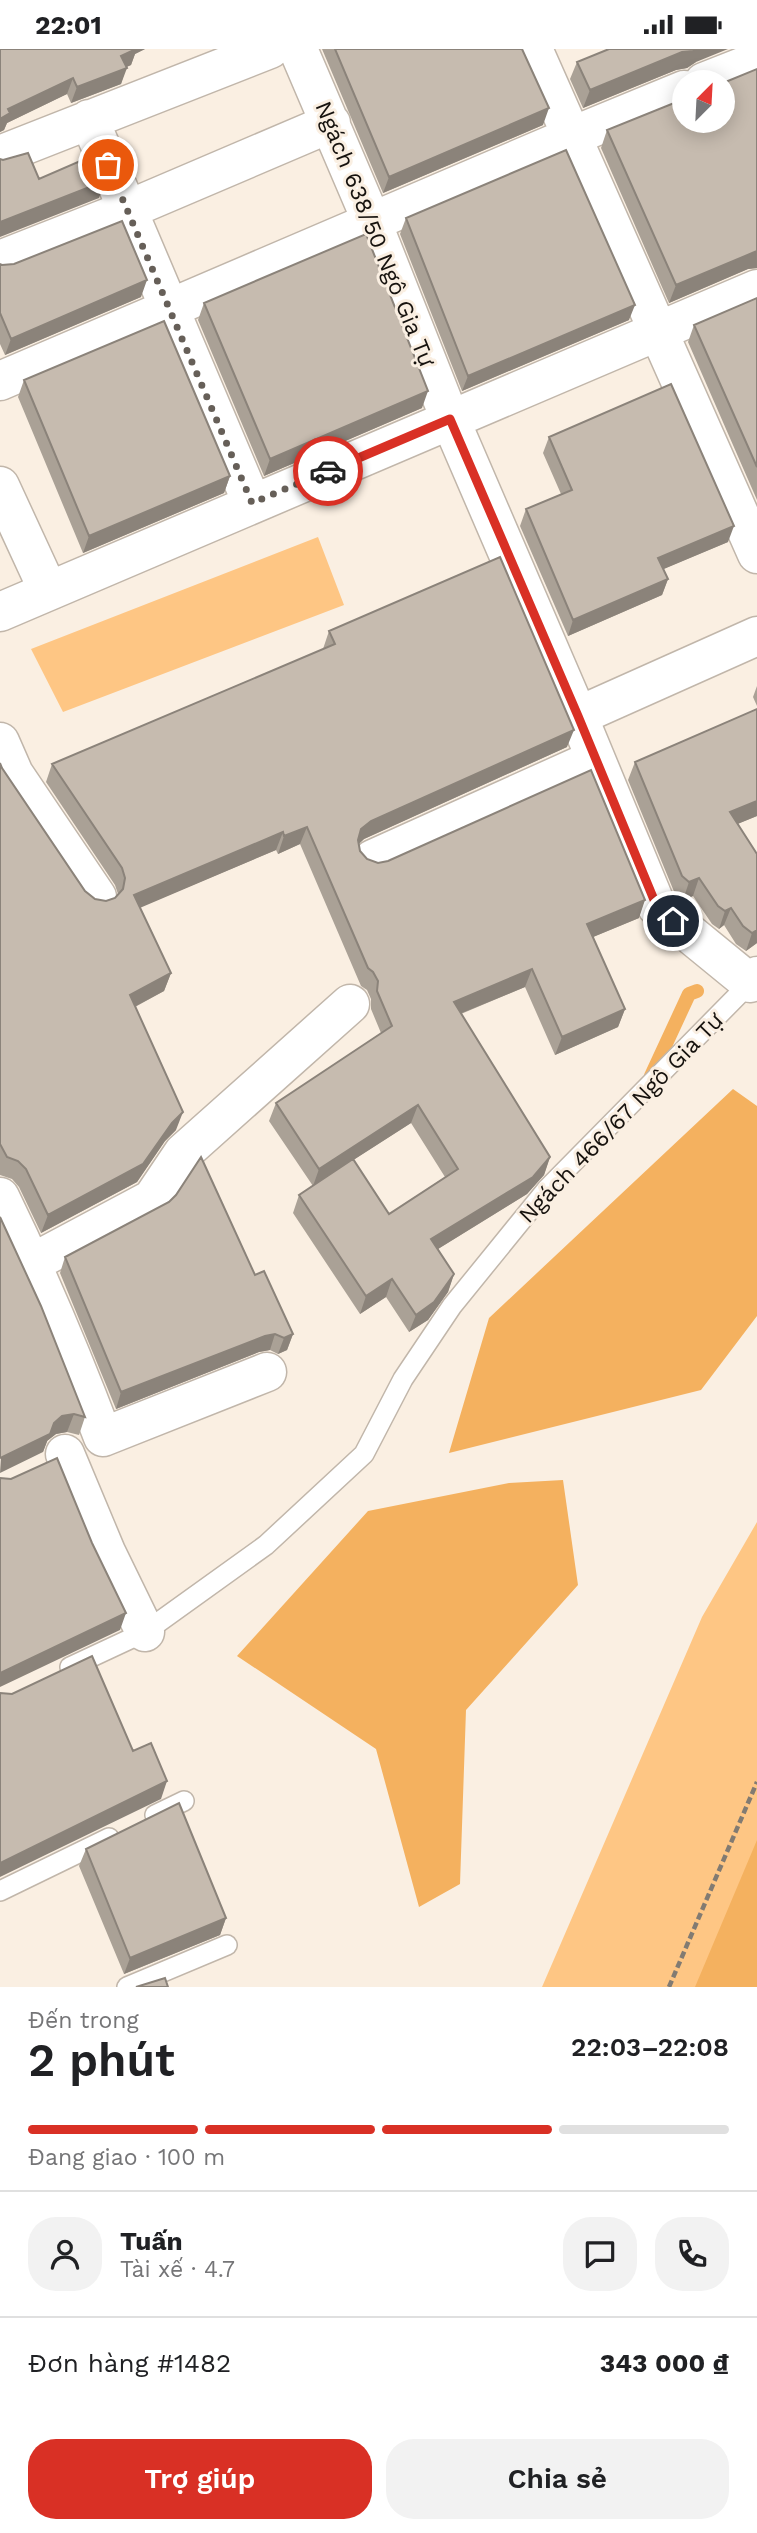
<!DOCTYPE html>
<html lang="vi">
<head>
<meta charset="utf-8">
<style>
	:root { --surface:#fff; --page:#f2f2f2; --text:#202124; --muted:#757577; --line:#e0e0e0; --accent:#d93025 }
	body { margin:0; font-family:"Work Sans",sans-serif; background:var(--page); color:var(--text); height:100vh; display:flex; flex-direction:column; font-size:26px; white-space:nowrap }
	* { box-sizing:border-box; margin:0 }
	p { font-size:23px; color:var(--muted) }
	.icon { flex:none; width:38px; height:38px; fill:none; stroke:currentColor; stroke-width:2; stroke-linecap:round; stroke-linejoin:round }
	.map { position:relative; height:1938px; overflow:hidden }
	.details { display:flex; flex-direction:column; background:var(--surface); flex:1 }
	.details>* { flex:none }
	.needle { width:46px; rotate:24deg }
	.controls { position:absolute; left:672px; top:21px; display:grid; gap:14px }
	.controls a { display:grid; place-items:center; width:63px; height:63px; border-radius:50%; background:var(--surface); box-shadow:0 4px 18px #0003; font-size:35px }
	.pin { position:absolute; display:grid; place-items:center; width:60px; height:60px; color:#fff; margin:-30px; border:4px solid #fff; border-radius:50%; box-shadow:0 2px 7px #0007 }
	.courier { position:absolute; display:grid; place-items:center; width:70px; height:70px; margin:-35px; border:5px solid #d93025; border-radius:50%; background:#fff; color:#222; box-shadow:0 2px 9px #0007 }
	.overview em { font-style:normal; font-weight:600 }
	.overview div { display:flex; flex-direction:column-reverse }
	.overview { display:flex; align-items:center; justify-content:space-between; height:119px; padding:0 28px }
	h1 { font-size:46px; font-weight:600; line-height:52px }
	.bar { display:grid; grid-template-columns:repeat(4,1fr); gap:10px 7px; align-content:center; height:84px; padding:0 28px }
	.bar i { height:9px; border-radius:5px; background:var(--line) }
	.bar .current { background:var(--accent) }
	.bar p { grid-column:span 4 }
	.line { display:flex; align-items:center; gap:18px; padding:0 28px; border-top:2px solid var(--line) }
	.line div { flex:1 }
	.round { display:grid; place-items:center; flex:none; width:74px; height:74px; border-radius:28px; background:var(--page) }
	.primary-button { display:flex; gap:14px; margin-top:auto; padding:14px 28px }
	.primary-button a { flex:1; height:80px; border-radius:28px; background:var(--accent); color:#fff; font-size:28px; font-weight:600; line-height:80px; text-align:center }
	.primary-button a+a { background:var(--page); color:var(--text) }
	.status { display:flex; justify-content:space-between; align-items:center; height:49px; padding:0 35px; background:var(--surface); direction:ltr }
	.status svg { height:19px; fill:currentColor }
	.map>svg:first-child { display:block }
	.green { fill:#fec684 }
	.water { fill:#f4b15f }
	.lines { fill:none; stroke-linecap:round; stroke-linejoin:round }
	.stream { stroke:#f4b15f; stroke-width:14 }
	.lane-casing { stroke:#c1b6aa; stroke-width:22 }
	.street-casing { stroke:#c1b6aa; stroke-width:41 }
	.path { stroke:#827b72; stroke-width:4.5; stroke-dasharray:7 3.5; stroke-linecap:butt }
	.lane { stroke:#fff; stroke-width:19 }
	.street { stroke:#fff; stroke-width:38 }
	.wall { fill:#aaa196; fill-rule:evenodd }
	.shaded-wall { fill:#8b837a }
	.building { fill:#c6bbaf; stroke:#8b837a; stroke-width:2 }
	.done { stroke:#665f58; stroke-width:7; stroke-dasharray:0 12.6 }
	.route { stroke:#d93025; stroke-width:9 }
	.labels { text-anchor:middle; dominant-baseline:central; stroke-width:6; stroke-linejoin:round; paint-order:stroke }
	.street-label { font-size:23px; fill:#16120e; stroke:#faefe2 }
</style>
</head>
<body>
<div class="status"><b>22:01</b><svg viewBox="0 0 49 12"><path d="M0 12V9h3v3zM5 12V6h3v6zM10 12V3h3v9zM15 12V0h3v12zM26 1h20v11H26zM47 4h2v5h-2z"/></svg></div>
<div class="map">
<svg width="757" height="1938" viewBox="0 0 757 1938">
	<rect width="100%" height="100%" fill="#faefe2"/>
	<path class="green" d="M318 488 344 556 63 663 31 600Z
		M757 1473V1938H542L702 1568Z"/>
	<path class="water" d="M733 1040 757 1057V1267L701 1341 449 1404 489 1269Z
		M563 1431 578 1536 466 1661 460 1835 419 1858 376 1700 237 1607 368 1462 509 1434Z
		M757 1791V1938H695Z"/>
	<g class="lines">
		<path class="stream" d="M651 1027 689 945 697 942"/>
		<g class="lane-casing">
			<path id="lane" d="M70 1618 145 1583 266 1496 364 1405 403 1330 452 1257 547 1140 750 934 757 936
				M155 1766 184 1752
				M0 1842 109 1789
				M127 1938 227 1896"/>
		</g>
		<g class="street-casing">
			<path id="street" d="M298 0 372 173 450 370 578 667 657 858 750 934 757 927
				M533 0 757 505
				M704 33 757 12
				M89 70 252 454
				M0 106 270 0
				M0 211 127 161 331 74
				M0 332 570 88 684 41
				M0 437 48 541
				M0 563 757 240
				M578 667 757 587
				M0 693 14 725 97 848
				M373 810 595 710
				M0 1148C38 1226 72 1306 103 1388L267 1323
				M32 1214 152 1150 183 1104 350 955
				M65 1405 106 1503 145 1583"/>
		</g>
		<path class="path" d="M669 1938 757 1733"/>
		<use href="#lane" class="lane"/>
		<use href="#street" class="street"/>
	</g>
	<path class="wall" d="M0 0H145L135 5 131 16 126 18 121 35 71 54 67 45 7 74 4 81 0 83Z
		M322 0H522L543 76 383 144Z
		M577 13H696L687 19 676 21 583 59 570 30Z
		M757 20V219L748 220 669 254 601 99 607 81Z
		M406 169 629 271 462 342 400 185Z
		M0 215 141 248 5 306 0 295Z
		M757 249V451L688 293 694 276Z
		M204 254 422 359 264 427 198 271Z
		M24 331 230 427 224 444 83 504 18 348Z
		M549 388 728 493 663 520 668 530 662 546 568 587 520 477 526 460 561 445 543 404Z
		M329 582 567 698 364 790 359 795 360 802 367 810 378 814 639 869 593 888 625 960 618 978 555 1006 525 938 461 965 550 1108 544 1126 527 1145 438 1200 454 1225 448 1243 428 1271 409 1283 386 1248 360 1265 293 1164 299 1146 313 1137 269 1072 276 1054 381 984 371 960V950L367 941 361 937 300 795 278 805 276 801 140 858 171 924 164 942 135 958 176 1081 165 1092 137 1133 41 1184 19 1138 12 1130 0 1126V714L2 719 85 842 95 850 106 852 115 849 118 845 115 836 46 733 52 715 323 600ZM411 1074 445 1128 389 1165 353 1111Z
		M757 637V657L753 648Z
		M757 660V767L737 775 757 894 746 902 736 895 724 876 719 880 712 875 693 847 683 851 675 845 628 731 635 713Z
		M0 1168 85 1368 79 1386 67 1383 56 1385 47 1392 43 1403Z
		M65 1208 255 1226 293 1285 287 1301 278 1305 270 1301 259 1303 116 1360 60 1224Z
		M86 1800 226 1869 220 1886 124 1925 79 1817Z"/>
	<path class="shaded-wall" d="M130 0H145L135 5 131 16 120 21 127 19 121 35 71 54 77 38Z
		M696 0H728L696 13 687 19 676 21 583 59 590 41 682 3Z
		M73 29 67 45 7 74 4 81 0 83V70L8 60Z
		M549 59 543 76 383 144 389 128Z
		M105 132 99 149 0 188V173Z
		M755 202H757V219L748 220 669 254 676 236Z
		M147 231 141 248 5 306 11 290Z
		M635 256 629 271 462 342 468 327Z
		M428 342 422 359 264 427 270 410Z
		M230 427 224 444 83 504 89 487Z
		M734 477 728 493 652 525 658 509Z
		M668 530 662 546 568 587 573 571Z
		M574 681 567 698 364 790 355 798 361 780 371 772Z
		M757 752V767L723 781 730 763Z
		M307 778 300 795 278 805 284 787Z
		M283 783 276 801 128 864 134 846Z
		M699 829 693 847 683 851 689 833Z
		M645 851 639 869 581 893 587 875Z
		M731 859 724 876 719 880 725 862Z
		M757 881V894L746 902 752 884Z
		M532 920 525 938 447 970 454 953Z
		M171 924 164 942 123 964 130 946Z
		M625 960 618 978 555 1006 562 988Z
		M418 1056 411 1074 313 1137 319 1120Z
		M183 1063 176 1081 165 1092 137 1133 41 1184 48 1166 172 1074Z
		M550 1108 544 1126 527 1145 425 1208 431 1190Z
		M454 1225 448 1243 428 1271 409 1283 416 1266Z
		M392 1230 386 1248 360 1265 366 1247Z
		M275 1285 270 1301 259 1303 116 1360 121 1343 265 1287Z
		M293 1285 287 1301 278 1305 284 1289Z
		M74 1365 67 1383 56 1385 47 1392 54 1374 62 1367Z
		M50 1385 43 1403 0 1424 1 1408Z
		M126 1564 120 1581 0 1638V1624Z
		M167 1732 161 1750 0 1828V1814Z
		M226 1869 220 1886 124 1925 130 1909Z"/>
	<path class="building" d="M0 0H136L121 7 127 19 77 38 73 29 8 60 10 64 0 70Z
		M335 0H522L549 59 389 128Z
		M609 0H696L693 2 682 3 590 41 577 13Z
		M757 20V202L676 236 607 81 684 50V72H723V34Z
		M566 101 635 256 468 327 406 169Z
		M28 104 39 130 94 106 105 132 0 173V110L3 111Z
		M122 172 147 231 11 290 0 264V215L2 216 14 215Z
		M366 185 428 342 270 410 204 254Z
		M757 249V418L694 276Z
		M164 272 230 427 89 487 24 331Z
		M671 335 734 477 658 509 668 530 573 571 526 460 572 441 549 388Z
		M500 508 574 681 371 772 361 780 358 791 360 802 367 810 378 814 388 812 591 721 645 851 587 875 625 960 562 988 532 920 454 953 550 1108 533 1128 431 1190 454 1225 434 1253 416 1266 392 1230 366 1247 299 1146 353 1110 389 1165 458 1120 418 1056 319 1120 276 1054 392 977 377 942 378 932 373 923 368 919 307 778 284 787 283 783 134 846 171 924 130 946 183 1063 172 1074 143 1115 48 1166 26 1120 18 1112 7 1108 0 1095V714L2 719 85 842 95 850 106 852 115 849 123 840 125 829 122 819 52 715 335 595 329 582Z
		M757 660V752L730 763 757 805V881L752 884 743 877 731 859 725 862 718 857 699 829 689 833 682 827 635 713Z
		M201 1108 255 1226 264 1222 293 1285 284 1289 275 1285 265 1287 121 1343 65 1208 169 1153 176 1146Z
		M0 1168 41 1257 85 1368 74 1365 62 1367 54 1374 50 1385 0 1409Z
		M57 1409 92 1494 126 1564 0 1624V1429L11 1430Z
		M92 1607 133 1702 151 1694 167 1732 0 1814V1644L12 1645Z
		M179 1754 226 1869 130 1909 86 1800Z
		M165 1929 168 1938H136Z"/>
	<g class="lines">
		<path class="done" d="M108 116 252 454 328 422"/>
		<path class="route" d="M328 422 450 370 578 667 657 858 673 872"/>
	</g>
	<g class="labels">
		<g class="street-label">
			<text transform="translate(375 185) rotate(68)">Ngách 638/50 Ngô Gia Tự</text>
			<text transform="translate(621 1069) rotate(-46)">Ngách 466/67 Ngô Gia Tự</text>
		</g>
	</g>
</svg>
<div class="controls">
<a><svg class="needle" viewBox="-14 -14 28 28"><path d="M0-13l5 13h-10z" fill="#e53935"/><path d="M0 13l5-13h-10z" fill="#757577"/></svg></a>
</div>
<div class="pin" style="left:108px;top:116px;background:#ea580c"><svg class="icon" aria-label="bag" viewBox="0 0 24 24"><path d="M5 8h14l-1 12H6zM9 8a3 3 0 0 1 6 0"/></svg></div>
<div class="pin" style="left:673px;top:872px;background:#1f2937"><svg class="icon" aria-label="home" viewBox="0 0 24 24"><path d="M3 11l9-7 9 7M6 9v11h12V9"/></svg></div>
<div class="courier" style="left:328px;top:422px"><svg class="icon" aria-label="car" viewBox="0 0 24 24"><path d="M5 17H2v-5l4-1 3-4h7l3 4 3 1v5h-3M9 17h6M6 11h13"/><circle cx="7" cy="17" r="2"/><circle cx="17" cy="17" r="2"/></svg></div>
</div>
<section class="details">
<div class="overview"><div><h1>2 phút</h1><p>Đến trong</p></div><em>22:03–22:08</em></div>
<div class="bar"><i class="current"></i><i class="current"></i><i class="current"></i><i></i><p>Đang giao · 100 m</p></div>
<div class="line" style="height:126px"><a class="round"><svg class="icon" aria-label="person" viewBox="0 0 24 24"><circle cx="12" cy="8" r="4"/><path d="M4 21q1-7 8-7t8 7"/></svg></a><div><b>Tuấn</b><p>Tài xế · 4.7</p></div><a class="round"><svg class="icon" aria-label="chat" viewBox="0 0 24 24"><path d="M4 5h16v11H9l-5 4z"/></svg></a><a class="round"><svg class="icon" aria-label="phone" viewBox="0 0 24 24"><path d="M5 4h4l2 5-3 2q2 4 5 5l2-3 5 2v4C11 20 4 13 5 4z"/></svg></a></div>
<div class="line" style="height:91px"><div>Đơn hàng #1482</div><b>343 000 ₫</b></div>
<div class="primary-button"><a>Trợ giúp</a><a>Chia sẻ</a></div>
</section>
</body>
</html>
